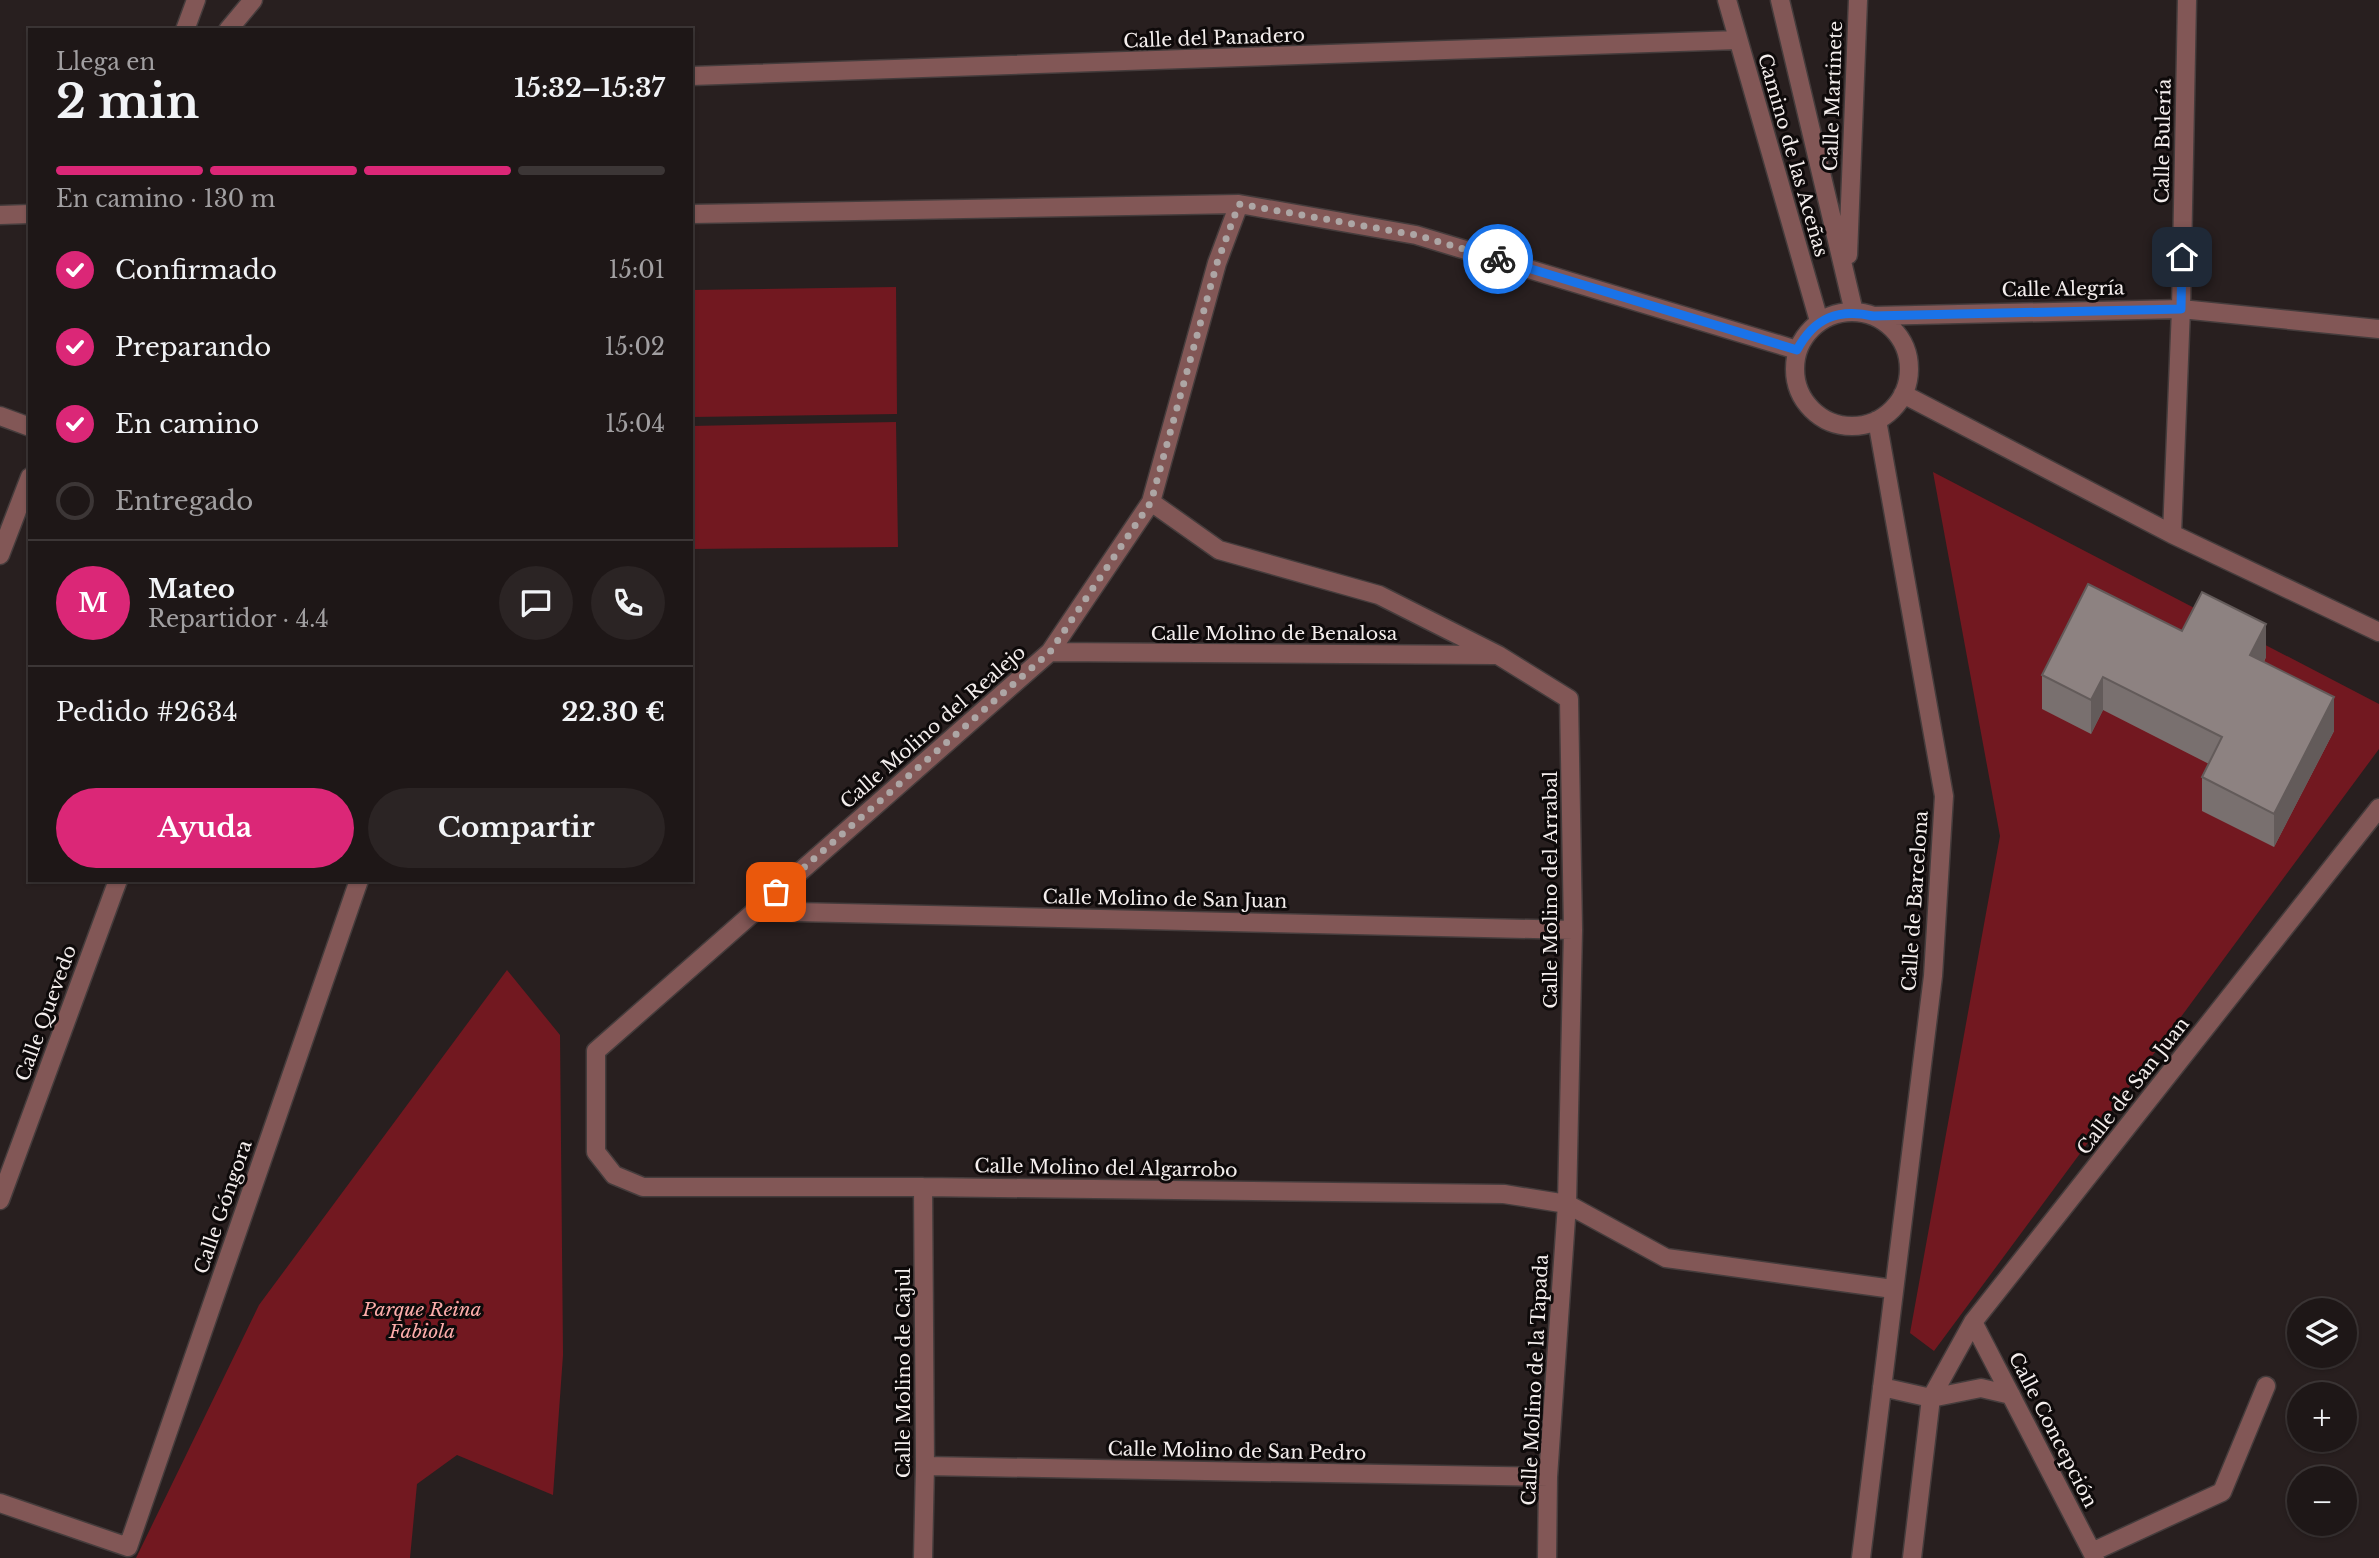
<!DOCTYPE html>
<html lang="es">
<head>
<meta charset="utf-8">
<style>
	:root { --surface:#1e1717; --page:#2b2424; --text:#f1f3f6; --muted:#a19fa1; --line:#3c3636; --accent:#db2777 }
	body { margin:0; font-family:"Libre Baskerville",serif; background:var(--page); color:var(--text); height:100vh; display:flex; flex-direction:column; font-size:26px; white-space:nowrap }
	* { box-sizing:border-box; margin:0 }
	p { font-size:23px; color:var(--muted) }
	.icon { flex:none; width:38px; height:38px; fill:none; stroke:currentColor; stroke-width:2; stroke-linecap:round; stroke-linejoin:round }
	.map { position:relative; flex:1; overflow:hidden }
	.panel { position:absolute; left:28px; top:28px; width:665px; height:854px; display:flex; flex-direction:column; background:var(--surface); border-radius:0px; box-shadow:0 2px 5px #0004,0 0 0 2px var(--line) }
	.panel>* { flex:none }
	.controls { position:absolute; left:2287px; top:1298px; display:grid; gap:14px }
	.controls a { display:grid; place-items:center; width:70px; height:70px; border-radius:50%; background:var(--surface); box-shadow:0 2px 5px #0004,0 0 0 2px var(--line); font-size:35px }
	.pin { position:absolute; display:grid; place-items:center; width:60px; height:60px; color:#fff; margin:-30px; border-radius:14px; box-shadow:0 4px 10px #0006 }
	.courier { position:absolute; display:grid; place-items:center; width:70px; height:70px; margin:-35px; border:5px solid #1a73e8; border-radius:50%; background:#fff; color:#222; box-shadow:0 2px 9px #0007 }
	.overview em { font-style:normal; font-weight:700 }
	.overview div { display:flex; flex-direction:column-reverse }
	.overview { display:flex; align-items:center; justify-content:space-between; height:119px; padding:0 28px }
	h1 { font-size:46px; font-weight:700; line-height:52px }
	.bar { display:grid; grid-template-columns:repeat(4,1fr); gap:10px 7px; align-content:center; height:84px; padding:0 28px }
	.bar i { height:9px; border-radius:5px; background:var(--line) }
	.bar .on { background:var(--accent) }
	.bar p { grid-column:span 4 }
	.line { display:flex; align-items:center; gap:18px; padding:0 28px; border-top:2px solid var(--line) }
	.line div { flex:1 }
	.round { display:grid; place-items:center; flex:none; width:74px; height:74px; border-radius:37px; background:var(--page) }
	ol { padding:0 28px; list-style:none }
	li { display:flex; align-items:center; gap:21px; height:77px }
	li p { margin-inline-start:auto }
	li .icon { padding:7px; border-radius:50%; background:var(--accent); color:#fff; stroke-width:4 }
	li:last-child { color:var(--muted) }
	li i { width:38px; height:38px; border:4px solid var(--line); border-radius:50% }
	.cta { display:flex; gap:14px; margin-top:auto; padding:14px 28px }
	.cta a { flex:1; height:80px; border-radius:42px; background:var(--accent); color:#fff; font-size:28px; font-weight:700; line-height:80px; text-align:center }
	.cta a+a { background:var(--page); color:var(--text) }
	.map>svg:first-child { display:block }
	.park { fill:#721820 }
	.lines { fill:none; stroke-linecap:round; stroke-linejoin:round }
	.minor-casing { stroke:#453c3c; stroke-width:21 }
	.minor { stroke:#825756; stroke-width:18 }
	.wall { fill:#79706f }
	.shaded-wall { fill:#635b5a }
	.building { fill:#8d8281; stroke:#635b5a; stroke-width:2 }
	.done { stroke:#ada6a5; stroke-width:7; stroke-dasharray:0 12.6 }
	.route { stroke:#1a73e8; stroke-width:9 }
	.labels { text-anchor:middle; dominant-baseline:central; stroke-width:6; stroke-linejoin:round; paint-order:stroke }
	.street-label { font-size:19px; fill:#f4eeed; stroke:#0e0a0a }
	.park-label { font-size:19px; font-style:italic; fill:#fcacaa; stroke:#0e0a0a }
</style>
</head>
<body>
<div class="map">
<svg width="2379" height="1558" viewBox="0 0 2379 1558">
	<rect width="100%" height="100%" fill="#281f1f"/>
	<path class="park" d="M896 287 897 414 691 417V290Z
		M896 422 898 547 691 549V426Z
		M1933 472 2379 704V749L1934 1351 1910 1333 2000 836Z
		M507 970 560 1035 563 1355 553 1495 457 1455 417 1484 410 1558H136L259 1305Z"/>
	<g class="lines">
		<g class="minor-casing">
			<path id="minor" d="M1727 0 1819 321
				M1780 0 1854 312
				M185 30 196 0
				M228 30 253 0
				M691 76 1738 40
				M1239 204 1217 263 1151 502 1050 652 596 1051V1152L614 1175 643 1187H923L1504 1194 1567 1204 1548 1477 1547 1558
				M691 214 1239 204 1416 235 1797 350
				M0 215 30 214
				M1848 255 1858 0
				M1795 369a57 57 0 1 1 114 0a57 57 0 1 1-114 0Z
				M1873 316 2181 309 2379 329
				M1903 394 2172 534 2379 632
				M0 416 30 427
				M1151 502 1219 550 1379 595 1498 655 1569 699 1573 930 1567 1204 1666 1258 1893 1289
				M2172 534 2181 309 2187 0
				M0 555 30 477
				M1050 652 1494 655
				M756 911 1573 930
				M923 1187 925 1466 923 1558
				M0 1200 118 880
				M1973 1322 2095 1558
				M1882 1387 1931 1398 1981 1388 2011 1395
				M925 1466 1548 1477
				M0 1503 128 1547 359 880
				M2092 1552 2222 1492 2266 1386
				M1861 1558 1933 976 1944 796 1877 420
				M1912 1558 1931 1398 1973 1322 2379 808"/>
		</g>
		<use href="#minor" class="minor"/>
	</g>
	<path class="wall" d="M2182 631 2266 657 2264 662 2334 731 2274 847 2202 811V777L2209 764 2103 710 2091 734 2042 709V675Z"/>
	<path class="shaded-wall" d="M2266 624V657L2250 688V655Z
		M2103 677V710L2091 734V700Z
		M2334 697V731L2274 847V814Z"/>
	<path class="building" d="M2088 584 2182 631 2202 592 2266 624 2250 655 2334 697 2274 814 2202 777 2222 737 2103 677 2091 700 2042 675Z"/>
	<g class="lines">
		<path class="done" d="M776 892 1050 652 1151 502 1217 263 1239 204 1416 235 1498 259"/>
		<path class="route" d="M1498 259 1797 350C1814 318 1838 308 1873 316L2181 309 2182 257"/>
	</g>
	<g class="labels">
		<g class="street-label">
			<text transform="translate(1214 38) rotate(-2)">Calle del Panadero</text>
			<text transform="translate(1833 96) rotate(-88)">Calle Martinete</text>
			<text transform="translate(2163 141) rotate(-89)">Calle Bulería</text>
			<text transform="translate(1793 155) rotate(74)">Camino de las Aceñas</text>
			<text transform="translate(2063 289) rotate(-1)">Calle Alegría</text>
			<text x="1274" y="633">Calle Molino de Benalosa</text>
			<text transform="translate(933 727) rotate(-41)">Calle Molino del Realejo</text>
			<text transform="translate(1550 890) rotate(-90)">Calle Molino del Arrabal</text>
			<text transform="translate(1165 899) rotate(1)">Calle Molino de San Juan</text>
			<text transform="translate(1915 901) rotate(-86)">Calle de Barcelona</text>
			<text transform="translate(46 1013) rotate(-70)">Calle Quevedo</text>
			<text transform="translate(2133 1086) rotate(-52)">Calle de San Juan</text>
			<text transform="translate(1106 1168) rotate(1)">Calle Molino del Algarrobo</text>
			<text transform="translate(223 1207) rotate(-71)">Calle Góngora</text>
			<text transform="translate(903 1373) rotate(-90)">Calle Molino de Cajul</text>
			<text transform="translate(1535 1380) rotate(-87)">Calle Molino de la Tapada</text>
			<text transform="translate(2053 1430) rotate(63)">Calle Concepción</text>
			<text transform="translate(1237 1451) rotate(1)">Calle Molino de San Pedro</text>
		</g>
		<g class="park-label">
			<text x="422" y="1309">Parque Reina<tspan x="422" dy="22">Fabiola</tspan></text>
		</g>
	</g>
</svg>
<div class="controls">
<a><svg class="icon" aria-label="layers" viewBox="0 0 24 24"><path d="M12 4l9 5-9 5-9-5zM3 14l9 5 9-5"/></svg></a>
<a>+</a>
<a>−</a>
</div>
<div class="pin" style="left:776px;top:892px;background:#ea580c"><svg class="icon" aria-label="bag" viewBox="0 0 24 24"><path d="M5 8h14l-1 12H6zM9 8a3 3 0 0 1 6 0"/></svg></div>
<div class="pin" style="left:2182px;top:257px;background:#1f2937"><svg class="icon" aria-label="home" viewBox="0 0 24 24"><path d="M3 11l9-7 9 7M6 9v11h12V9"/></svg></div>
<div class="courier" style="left:1498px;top:259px"><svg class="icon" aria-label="bike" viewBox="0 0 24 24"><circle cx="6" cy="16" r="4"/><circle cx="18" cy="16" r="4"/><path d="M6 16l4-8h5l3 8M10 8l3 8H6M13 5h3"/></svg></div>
<section class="panel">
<div class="overview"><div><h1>2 min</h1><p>Llega en</p></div><em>15:32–15:37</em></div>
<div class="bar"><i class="on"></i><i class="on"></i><i class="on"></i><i></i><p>En camino · 130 m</p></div>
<ol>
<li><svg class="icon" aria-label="check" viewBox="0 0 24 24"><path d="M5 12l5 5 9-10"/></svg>Confirmado<p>15:01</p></li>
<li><svg class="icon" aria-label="check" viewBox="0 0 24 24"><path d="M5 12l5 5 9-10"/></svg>Preparando<p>15:02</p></li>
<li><svg class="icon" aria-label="check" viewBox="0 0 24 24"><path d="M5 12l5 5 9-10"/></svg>En camino<p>15:04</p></li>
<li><i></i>Entregado</li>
</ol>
<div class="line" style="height:126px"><b class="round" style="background:var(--accent);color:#fff">M</b><div><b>Mateo</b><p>Repartidor · 4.4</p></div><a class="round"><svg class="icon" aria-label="chat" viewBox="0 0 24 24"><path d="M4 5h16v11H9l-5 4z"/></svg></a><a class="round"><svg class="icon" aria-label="phone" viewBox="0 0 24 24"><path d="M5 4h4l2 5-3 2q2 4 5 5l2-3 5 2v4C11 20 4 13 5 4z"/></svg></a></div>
<div class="line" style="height:91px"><div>Pedido #2634</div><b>22.30 €</b></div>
<div class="cta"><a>Ayuda</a><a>Compartir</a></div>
</section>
</div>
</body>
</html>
